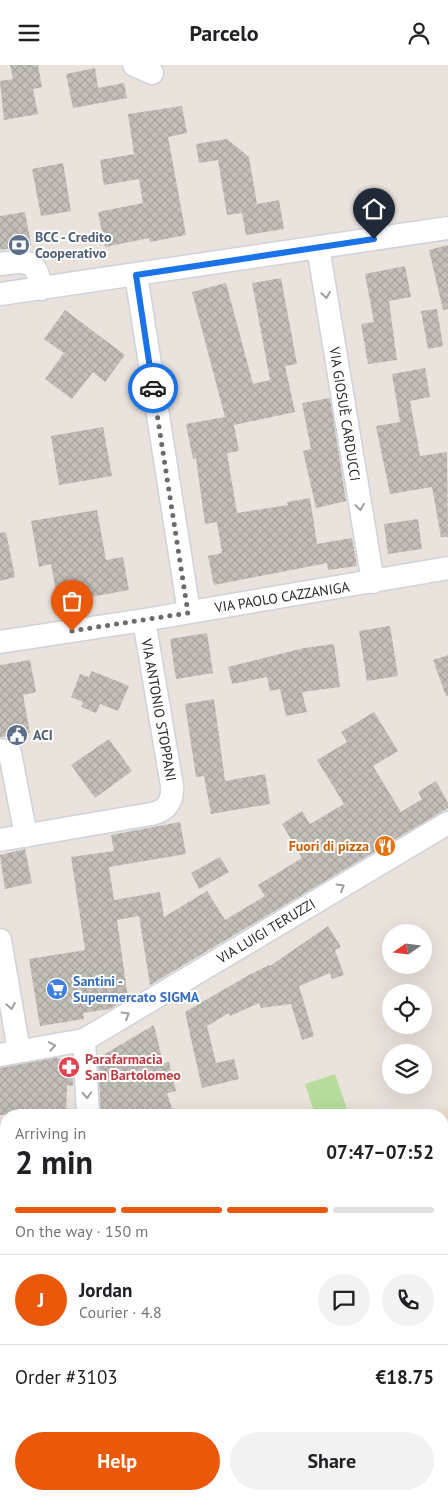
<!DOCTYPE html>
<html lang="en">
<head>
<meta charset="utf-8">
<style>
	:root { --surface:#fff; --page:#f2f2f2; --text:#202124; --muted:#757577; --line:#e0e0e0; --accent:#ea580c }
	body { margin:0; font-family:"PT Sans",sans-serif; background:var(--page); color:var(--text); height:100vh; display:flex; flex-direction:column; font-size:19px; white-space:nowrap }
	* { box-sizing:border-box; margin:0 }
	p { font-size:16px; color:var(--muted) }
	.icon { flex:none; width:28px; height:28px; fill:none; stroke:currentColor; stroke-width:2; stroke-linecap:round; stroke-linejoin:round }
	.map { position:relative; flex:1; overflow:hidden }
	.side { position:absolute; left:0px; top:1044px; width:449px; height:391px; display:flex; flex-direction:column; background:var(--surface); border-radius:20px 20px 0 0; box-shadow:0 5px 20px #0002 }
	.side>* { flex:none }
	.needle { width:32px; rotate:256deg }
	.controls { position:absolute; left:382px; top:859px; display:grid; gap:10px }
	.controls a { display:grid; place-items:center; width:50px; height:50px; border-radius:50%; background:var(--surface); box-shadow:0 5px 20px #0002; font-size:25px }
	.pin { position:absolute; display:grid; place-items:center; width:42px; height:42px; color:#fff; margin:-51px -21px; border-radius:50% 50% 50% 0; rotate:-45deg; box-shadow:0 0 5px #0007 }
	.pin .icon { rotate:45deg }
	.courier { position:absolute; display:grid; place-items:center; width:50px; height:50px; margin:-25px; border:4px solid #1a73e8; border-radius:50%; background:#fff; color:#222; box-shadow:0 1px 6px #0007 }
	.headline em { font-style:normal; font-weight:800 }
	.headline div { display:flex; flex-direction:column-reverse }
	.headline { display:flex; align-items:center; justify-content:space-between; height:85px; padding:0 15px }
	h1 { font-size:32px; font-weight:800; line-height:38px }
	.bar { display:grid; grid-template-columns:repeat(4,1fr); gap:8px 5px; align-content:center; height:60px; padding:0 15px }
	.bar i { height:6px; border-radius:4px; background:var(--line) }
	.bar .selected { background:var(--accent) }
	.bar p { grid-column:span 4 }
	.line { display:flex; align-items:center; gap:12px; padding:0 15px; border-top:1px solid var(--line) }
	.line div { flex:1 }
	.round { display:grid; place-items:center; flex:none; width:52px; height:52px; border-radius:26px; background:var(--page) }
	.cta { display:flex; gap:10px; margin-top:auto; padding:10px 15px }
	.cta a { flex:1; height:58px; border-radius:30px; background:var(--accent); color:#fff; font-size:20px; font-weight:800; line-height:58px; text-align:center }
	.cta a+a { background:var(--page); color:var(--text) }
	header { display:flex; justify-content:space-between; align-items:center; height:65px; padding:0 15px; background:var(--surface); font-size:22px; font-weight:800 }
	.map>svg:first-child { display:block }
	.education { fill:#ebdecc }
	.garden { fill:#b7dd9c }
	.building { fill:url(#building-cross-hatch) }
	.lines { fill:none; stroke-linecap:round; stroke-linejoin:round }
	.minor-casing { stroke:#ced2dd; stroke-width:25 }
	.minor { stroke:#fff; stroke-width:22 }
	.oneway { stroke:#9f9f9f }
	.done { stroke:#6d6a68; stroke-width:5; stroke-dasharray:0 9 }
	.route { stroke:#1a73e8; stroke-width:6 }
	.labels { text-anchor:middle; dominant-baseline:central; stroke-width:4; stroke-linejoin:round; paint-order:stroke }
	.service-label { font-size:14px; font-weight:bold; fill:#4e5e75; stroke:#fff; text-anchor:start }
	.street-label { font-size:14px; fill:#292929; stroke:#fff }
	.food-label { font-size:14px; font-weight:bold; fill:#c56008; stroke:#fff; text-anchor:end }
	.shop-label { font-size:14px; font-weight:bold; fill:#366cbe; stroke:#fff; text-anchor:start }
	.health-label { font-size:14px; font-weight:bold; fill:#be3a42; stroke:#fff; text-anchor:start }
</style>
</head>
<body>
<header><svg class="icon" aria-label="menu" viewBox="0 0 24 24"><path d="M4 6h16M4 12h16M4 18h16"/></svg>Parcelo<svg class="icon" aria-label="person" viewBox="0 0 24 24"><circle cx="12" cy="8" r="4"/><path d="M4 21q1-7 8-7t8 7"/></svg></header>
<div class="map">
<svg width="448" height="1434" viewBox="0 0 448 1434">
	<defs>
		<pattern id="building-cross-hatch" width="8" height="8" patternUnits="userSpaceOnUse" patternTransform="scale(1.25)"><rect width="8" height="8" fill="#c3beb7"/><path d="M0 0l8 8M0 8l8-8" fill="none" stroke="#a8a39d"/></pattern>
	</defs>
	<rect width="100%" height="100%" fill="#eae3dc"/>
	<path class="education" d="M448 1041V1191L443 1193 442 1050H425Z"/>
	<path class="garden" d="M335 1009 349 1050H315L305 1019Z"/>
	<path class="building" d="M10 0H38L42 22 33 24 38 49 4 55 0 16 13 14Z
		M95 3 98 23 124 18 127 33 73 43 66 9Z
		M182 41 187 68 168 72 186 170 150 177 149 173 105 182 98 147 143 138 139 114 104 120 100 95 134 89 128 49Z
		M227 74 249 92 257 139 279 135 284 164 246 170 242 148 227 150 218 95 199 98 196 79Z
		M63 98 71 146 41 151 32 104Z
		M25 147 31 180 0 185V151Z
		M448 180V244L443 245 429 185Z
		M405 201 411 232 389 236 397 295 368 299 361 259 374 257 365 209Z
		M281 213 297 299 285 301 295 347 234 360 239 386 227 388 237 448 288 440 287 437 310 433 317 479 352 473 357 501 328 505 327 498 214 520 208 491 222 488 217 457 205 459 196 393 193 394 186 359 225 352 192 227 226 218 253 319 270 315 252 218Z
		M437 244 443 281 428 284 421 246Z
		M65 245 125 290 105 317 93 307 72 334 45 314 64 288 44 274Z
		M425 303 430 332 410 336 420 391 447 387 448 472H441L432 422 390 429 376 361 400 357 392 309Z
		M330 333 346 436 316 443 303 386 311 384 302 338Z
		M103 362 112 411 59 420 51 371Z
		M97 445 106 495 123 492 129 525 58 538 51 499 39 502 31 456Z
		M418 454 422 484 388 489 384 459Z
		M6 467 15 512 0 516V468Z
		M390 561 398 611 367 616 359 566Z
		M207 568 213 608 176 614 170 574Z
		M334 579 340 622 302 627 307 647 286 651 280 624 270 626 267 612 232 619 228 602 304 583Z
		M448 590V631H446L433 595Z
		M30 595 36 627 23 630 30 668 0 672V600Z
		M92 606 129 621 118 646 100 639 96 648 81 642 83 637 71 632 80 609 89 612Z
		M214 634 225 716 265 709 270 739 211 749 204 711 196 712 185 639Z
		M374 647 398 686 373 701 401 747 422 734 418 727 436 716 448 738V743L150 920 139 851 117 855 128 933 110 944 83 948 84 954 40 961 29 894 85 885 71 792 114 786 111 770 180 757 186 789 109 802 114 835 160 827 164 852 207 826 225 855 265 831 258 820 302 793 282 759 302 746 310 759 344 739 317 695 347 677 341 667Z
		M109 674 132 706 95 733 71 700Z
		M25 784 32 818 5 824 0 790Z
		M220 792 229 807 199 824 191 808Z
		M328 861 341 882 335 885 344 910 332 914 330 908 299 921 314 971 302 975 291 939 261 943 259 938 230 951 229 948 207 961 216 998 234 994 239 1014 202 1023 185 947 249 910 269 900 270 901Z
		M154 960 163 998 169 997 176 1026 167 1028 174 1050H101L98 993Z
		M55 993 72 994 73 1021 67 1020 66 1050H0V1003Z"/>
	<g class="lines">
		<g class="minor-casing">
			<path id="minor" d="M134 0 152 8
				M318 182 373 517
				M0 199C27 196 37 193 41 224
				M136 210 189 547
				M0 229 448 163
				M0 577 144 555 448 503
				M0 685 10 688 26 771
				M0 775 151 749C167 746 173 736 172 721L144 555
				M0 875 19 986
				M84 975 88 1050
				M0 990 84 975 448 758
				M442 1293 448 1290
				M442 1348 448 1357
				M147 1429 149 1434"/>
		</g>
		<use href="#minor" class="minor"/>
	</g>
	<defs><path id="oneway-chevron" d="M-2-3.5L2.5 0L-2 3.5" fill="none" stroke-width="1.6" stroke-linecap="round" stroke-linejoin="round" transform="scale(1.25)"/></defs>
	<g class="oneway">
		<use href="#oneway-chevron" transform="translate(326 230) rotate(81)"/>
		<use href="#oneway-chevron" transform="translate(360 442) rotate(81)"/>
		<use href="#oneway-chevron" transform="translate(341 822) rotate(-31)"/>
		<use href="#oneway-chevron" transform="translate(11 941) rotate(80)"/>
		<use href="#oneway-chevron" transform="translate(126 950) rotate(-31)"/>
		<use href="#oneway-chevron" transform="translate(52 981) rotate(-10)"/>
		<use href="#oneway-chevron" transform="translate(87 1030) rotate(87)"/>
	</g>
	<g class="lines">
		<path class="done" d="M72 566 188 548 153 323"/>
		<path class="route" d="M153 323 136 210 374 174"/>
	</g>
	<defs>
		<g id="bank-disc" transform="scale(1.125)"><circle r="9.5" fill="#5c6f8a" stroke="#fff"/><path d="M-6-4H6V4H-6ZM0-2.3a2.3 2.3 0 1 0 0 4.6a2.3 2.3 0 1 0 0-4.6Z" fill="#fff"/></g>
		<g id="civic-disc" transform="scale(1.125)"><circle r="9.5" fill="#5c6f8a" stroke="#fff"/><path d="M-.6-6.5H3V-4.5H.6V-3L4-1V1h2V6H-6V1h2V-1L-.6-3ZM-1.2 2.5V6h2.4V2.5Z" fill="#fff"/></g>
		<g id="restaurant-disc" transform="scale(1.125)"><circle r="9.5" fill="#e8710a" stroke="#fff"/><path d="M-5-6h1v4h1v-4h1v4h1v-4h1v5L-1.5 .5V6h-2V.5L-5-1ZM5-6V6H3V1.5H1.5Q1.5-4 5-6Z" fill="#fff"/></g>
		<g id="supermarket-disc" transform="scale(1.125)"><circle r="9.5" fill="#3f7fe0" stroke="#fff"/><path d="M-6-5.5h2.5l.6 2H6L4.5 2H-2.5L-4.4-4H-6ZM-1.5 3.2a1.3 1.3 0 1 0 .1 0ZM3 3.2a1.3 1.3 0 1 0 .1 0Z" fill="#fff"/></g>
		<g id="pharmacy-disc" transform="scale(1.125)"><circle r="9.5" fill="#e0444e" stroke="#fff"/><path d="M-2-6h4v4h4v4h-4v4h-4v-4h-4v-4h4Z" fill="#fff"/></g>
	</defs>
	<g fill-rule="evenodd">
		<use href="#bank-disc" x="19" y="180"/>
		<use href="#civic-disc" x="17" y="670"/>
		<use href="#restaurant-disc" x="385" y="781"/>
		<use href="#supermarket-disc" x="57" y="924"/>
		<use href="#pharmacy-disc" x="69" y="1002"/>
	</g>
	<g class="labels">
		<g class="service-label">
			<text x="35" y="172">BCC - Credito<tspan x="35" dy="16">Cooperativo</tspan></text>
			<text x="33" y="670">ACI</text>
		</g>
		<g class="street-label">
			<text transform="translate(345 349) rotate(81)">VIA GIOSUÈ CARDUCCI</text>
			<text transform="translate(282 532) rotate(-9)">VIA PAOLO CAZZANIGA</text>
			<text transform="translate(159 645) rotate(80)">VIA ANTONIO STOPPANI</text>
			<text transform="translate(266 866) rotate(-31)">VIA LUIGI TERUZZI</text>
		</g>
		<g class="food-label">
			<text x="369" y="781">Fuori di pizza</text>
		</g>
		<g class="shop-label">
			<text x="73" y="916">Santini -<tspan x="73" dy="16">Supermercato SIGMA</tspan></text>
		</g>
		<g class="health-label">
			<text x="85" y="994">Parafarmacia<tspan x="85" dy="16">San Bartolomeo</tspan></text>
		</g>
	</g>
</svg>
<div class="controls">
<a><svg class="needle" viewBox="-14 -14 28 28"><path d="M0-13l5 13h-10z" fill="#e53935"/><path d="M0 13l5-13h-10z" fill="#757577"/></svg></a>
<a><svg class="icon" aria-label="locate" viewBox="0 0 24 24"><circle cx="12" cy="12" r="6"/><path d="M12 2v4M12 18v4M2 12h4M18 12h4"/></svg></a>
<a><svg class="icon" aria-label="layers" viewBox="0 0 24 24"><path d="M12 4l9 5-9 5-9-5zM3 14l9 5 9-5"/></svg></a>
</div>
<div class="pin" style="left:72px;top:566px;background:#ea580c"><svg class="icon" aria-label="bag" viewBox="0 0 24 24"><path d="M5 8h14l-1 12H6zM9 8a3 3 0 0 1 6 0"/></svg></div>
<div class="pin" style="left:374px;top:174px;background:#1f2937"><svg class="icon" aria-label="home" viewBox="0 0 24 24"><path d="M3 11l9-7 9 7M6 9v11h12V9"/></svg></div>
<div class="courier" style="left:153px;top:323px"><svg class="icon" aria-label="car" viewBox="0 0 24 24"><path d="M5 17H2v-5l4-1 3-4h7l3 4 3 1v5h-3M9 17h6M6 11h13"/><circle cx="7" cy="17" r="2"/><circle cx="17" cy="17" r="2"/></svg></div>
<section class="side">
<div class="headline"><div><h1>2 min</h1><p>Arriving in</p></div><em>07:47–07:52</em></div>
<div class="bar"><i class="selected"></i><i class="selected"></i><i class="selected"></i><i></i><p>On the way · 150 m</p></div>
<div class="line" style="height:90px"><b class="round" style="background:var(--accent);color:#fff">J</b><div><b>Jordan</b><p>Courier · 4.8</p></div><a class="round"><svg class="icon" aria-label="chat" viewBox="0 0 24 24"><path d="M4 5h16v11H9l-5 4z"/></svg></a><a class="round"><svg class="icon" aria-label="phone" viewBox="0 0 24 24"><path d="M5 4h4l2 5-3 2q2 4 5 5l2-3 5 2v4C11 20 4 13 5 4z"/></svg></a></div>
<div class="line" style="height:65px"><div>Order #3103</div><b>€18.75</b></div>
<div class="cta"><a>Help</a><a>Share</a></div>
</section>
</div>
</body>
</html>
